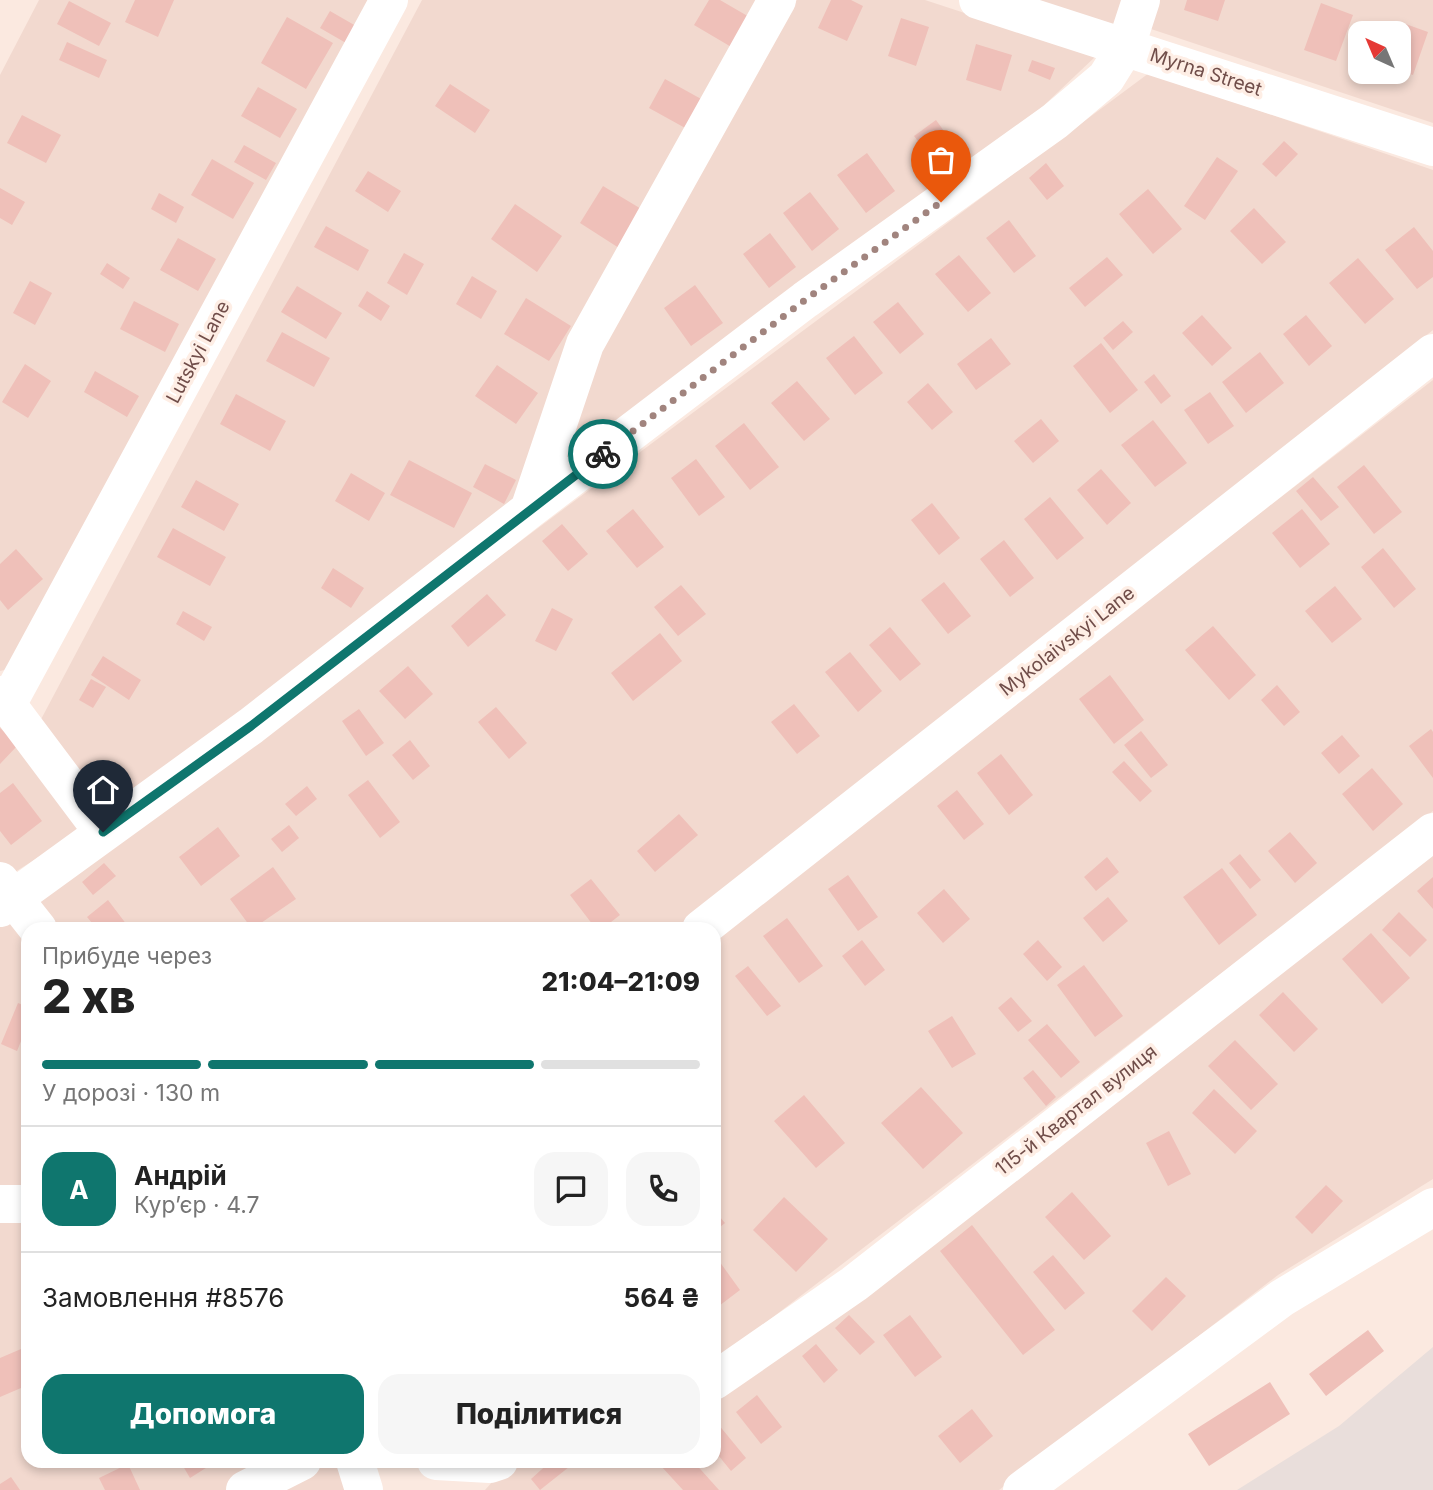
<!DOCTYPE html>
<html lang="uk">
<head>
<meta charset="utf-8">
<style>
	:root { --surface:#fff; --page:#f6f6f6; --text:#222; --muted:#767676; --line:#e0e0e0; --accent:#0f766e }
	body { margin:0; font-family:Inter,sans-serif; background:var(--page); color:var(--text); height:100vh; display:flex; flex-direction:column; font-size:26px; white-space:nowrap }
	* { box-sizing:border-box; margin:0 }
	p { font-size:23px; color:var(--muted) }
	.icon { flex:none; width:38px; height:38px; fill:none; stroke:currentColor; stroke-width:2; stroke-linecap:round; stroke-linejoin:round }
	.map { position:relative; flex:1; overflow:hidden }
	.drawer { position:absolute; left:21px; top:922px; width:700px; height:546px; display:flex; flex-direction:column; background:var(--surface); border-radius:21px; box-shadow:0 4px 10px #0003 }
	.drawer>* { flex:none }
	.needle { width:46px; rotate:316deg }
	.fabs { position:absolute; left:1348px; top:21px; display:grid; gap:14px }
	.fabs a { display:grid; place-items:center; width:63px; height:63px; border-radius:14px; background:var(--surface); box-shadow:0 4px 10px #0003; font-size:35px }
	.pin { position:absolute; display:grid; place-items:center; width:60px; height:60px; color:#fff; margin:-72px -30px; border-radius:50% 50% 50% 0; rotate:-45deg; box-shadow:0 0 7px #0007 }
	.pin .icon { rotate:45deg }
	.courier { position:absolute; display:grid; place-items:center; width:70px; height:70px; margin:-35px; border:5px solid #0f766e; border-radius:50%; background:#fff; color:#222; box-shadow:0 2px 9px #0007 }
	.headline em { font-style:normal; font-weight:800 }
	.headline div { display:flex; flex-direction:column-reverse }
	.headline { display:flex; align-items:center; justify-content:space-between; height:119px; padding:0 21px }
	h1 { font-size:46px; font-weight:800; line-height:52px }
	.bar { display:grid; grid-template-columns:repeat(4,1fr); gap:10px 7px; align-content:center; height:84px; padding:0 21px }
	.bar i { height:9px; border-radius:5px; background:var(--line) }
	.bar .active { background:var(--accent) }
	.bar p { grid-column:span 4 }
	.line { display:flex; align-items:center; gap:18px; padding:0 21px; border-top:2px solid var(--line) }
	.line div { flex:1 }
	.round { display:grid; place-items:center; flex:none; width:74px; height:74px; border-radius:21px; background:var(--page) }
	.cta { display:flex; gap:14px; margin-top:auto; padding:14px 21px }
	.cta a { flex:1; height:80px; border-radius:21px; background:var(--accent); color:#fff; font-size:28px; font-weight:800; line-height:80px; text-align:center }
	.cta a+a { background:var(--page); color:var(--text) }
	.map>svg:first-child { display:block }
	.residential { fill:#f2d9cf; fill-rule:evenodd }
	.industrial { fill:#e9dedb }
	.building { fill:#efc0b9 }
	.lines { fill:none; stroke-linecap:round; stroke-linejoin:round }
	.minor { stroke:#fff; stroke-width:38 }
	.done { stroke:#a1847e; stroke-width:7; stroke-dasharray:0 12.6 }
	.route { stroke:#0f766e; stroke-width:9 }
	.labels { text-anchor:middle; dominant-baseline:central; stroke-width:7; stroke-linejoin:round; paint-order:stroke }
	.street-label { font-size:19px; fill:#704d49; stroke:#feeee5 }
</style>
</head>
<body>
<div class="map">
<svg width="1433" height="1490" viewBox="0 0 1433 1490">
	<rect width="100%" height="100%" fill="#fbe9e0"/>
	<path class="residential" d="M39 0H376L21 666 0 671V75Z
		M422 0H768L514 511 137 800 105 798 38 725Z
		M797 0H925L1096 56 1038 111 560 465 602 346Z
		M1034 0H1126L1117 29Z
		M1157 0H1433V123L1148 28ZM1360 33H1398V72H1360Z
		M1149 73 1433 170V330L681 929H28V1461H335L348 1490H0V926L36 902Z
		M1433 380V811L725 1354 714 1356V934Z
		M0 719 90 825 7 877 0 866Z
		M1433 855V1179L1278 1275 999 1490H485L501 1472 530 1461H714V1398Z"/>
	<path class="industrial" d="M1433 1347V1490H1237L1339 1426Z"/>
	<path class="building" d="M135 0H174L158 37 125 22Z
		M709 0H720L751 18 733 48 694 25Z
		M831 0H851L863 6 847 41 818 28Z
		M1187 0H1225L1218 21 1184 10Z
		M69 1 111 23 99 46 57 24Z
		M1321 3 1353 15 1336 61 1304 50Z
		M330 11 356 26 346 43 320 28Z
		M287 17 333 43 306 89 261 63Z
		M901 18 929 27 916 66 888 56Z
		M1400 22 1428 32 1413 75 1398 70V33H1396Z
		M67 42 107 60 99 78 59 60Z
		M976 44 1012 55 1001 91 966 80Z
		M1032 60 1055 68 1050 80 1028 71Z
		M665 79 703 100 687 129 649 108Z
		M450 84 490 110 475 133 435 106Z
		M258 87 297 109 280 138 241 116Z
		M22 115 61 135 46 163 7 143Z
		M936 120 962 156 941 172 914 136Z
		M1284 141 1298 154 1276 177 1262 164Z
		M244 145 276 163 266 180 234 162Z
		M867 153 895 191 866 213 837 175Z
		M1217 157 1238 171 1205 220 1184 206Z
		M212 159 254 183 233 219 191 195Z
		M1046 163 1064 186 1047 200 1029 178Z
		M368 171 401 191 388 212 355 191Z
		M603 186 643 210 619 248 580 223Z
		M0 188 25 202 12 225 0 218Z
		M1148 189 1182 229 1153 254 1119 214Z
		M810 192 839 229 812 251 783 213Z
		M159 193 184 207 176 223 151 209Z
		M515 204 562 236 537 272 491 239Z
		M1254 208 1286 242 1262 264 1230 231Z
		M1009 220 1036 256 1014 273 986 238Z
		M326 226 369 250 358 271 314 247Z
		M1414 227 1433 251V277L1417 289 1385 250Z
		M770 233 796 267 769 288 743 254Z
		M178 238 216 259 198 291 160 270Z
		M404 253 424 264 407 295 387 283Z
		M959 255 991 293 968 312 935 274Z
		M1107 257 1123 275 1085 307 1069 288Z
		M1358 258 1394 299 1365 324 1329 283Z
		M107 263 130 278 123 289 100 274Z
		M472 276 497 291 481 319 456 304Z
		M30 281 52 293 35 325 13 313Z
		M695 285 723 323 691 346 664 308Z
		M297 286 342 313 326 339 281 312Z
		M367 291 390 306 381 321 358 306Z
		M526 298 571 326 549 361 504 334Z
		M134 301 179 324 165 352 120 329Z
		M898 302 924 334 900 354 873 322Z
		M1202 315 1232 348 1212 366 1182 333Z
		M1306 315 1332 346 1309 366 1283 334Z
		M1123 321 1133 332 1113 350 1103 338Z
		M282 332 330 358 314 387 266 361Z
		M854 336 883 373 855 395 826 358Z
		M991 338 1011 364 976 390 957 364Z
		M1101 343 1138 390 1110 413 1073 366Z
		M1260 352 1284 383 1246 413 1222 382Z
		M25 364 51 381 28 418 2 402Z
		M497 365 538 393 516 424 475 396Z
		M95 371 139 396 127 417 84 392Z
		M1154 374 1171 396 1161 404 1144 382Z
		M797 381 830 419 804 441 771 403Z
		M928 383 953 412 932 430 907 402Z
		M1210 392 1234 426 1208 444 1184 410Z
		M236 394 286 421 270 451 220 424Z
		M1041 419 1059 441 1033 463 1014 441Z
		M1153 420 1187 463 1155 487 1121 445Z
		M744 423 779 467 750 490 715 446Z
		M696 459 725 497 699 516 671 478Z
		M409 460 472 493 454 528 390 495Z
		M485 464 516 480 504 504 473 487Z
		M1364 465 1402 512 1374 534 1337 487Z
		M1101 469 1131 503 1107 525 1077 490Z
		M351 473 385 493 369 521 335 501Z
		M1313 477 1339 507 1321 521 1296 491Z
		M196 480 239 504 224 531 181 507Z
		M1050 497 1084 538 1057 560 1024 519Z
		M932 503 960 538 939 555 911 520Z
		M633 509 664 547 637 568 606 531Z
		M1302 509 1330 544 1300 568 1272 533Z
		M562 524 588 554 568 571 542 541Z
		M173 528 226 557 210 586 157 557Z
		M1004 540 1034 578 1010 597 980 559Z
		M1383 548 1416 589 1394 608 1361 567Z
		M16 549 43 579 8 610 0 600V564Z
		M333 568 364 588 351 608 321 588Z
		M944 582 971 616 948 634 921 600Z
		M681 585 706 614 678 636 654 607Z
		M1335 586 1362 619 1332 643 1305 611Z
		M487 594 506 615 468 647 451 626Z
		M552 608 573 619 556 651 535 641Z
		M183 611 212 627 204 641 176 624Z
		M1213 626 1256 675 1229 700 1185 650Z
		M890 627 921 664 900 681 869 645Z
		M660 633 682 661 633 701 611 673Z
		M850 652 882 691 858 712 825 672Z
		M103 656 141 680 129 700 91 675Z
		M408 666 433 694 405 719 379 691Z
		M1110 675 1144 720 1114 744 1079 699Z
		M91 679 106 687 93 708 79 700Z
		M1277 685 1300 712 1284 726 1261 700Z
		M794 704 820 736 797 754 771 722Z
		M496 707 527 743 509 759 478 722Z
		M359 709 384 743 366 756 342 721Z
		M0 728 18 745 0 764Z
		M1431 729 1433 732V778L1409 746Z
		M1141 731 1168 765 1151 778 1124 745Z
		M1342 735 1360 756 1339 774 1321 753Z
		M410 740 430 766 413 780 392 755Z
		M1001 754 1033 795 1009 815 977 773Z
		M1124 761 1152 791 1140 802 1112 772Z
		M1372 768 1403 804 1373 831 1342 794Z
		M368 780 400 822 380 838 348 795Z
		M13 783 42 821 11 845 0 831V793Z
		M307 786 317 799 296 816 285 804Z
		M957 790 984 824 964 840 937 806Z
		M679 814 698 835 655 872 637 851Z
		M289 825 299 838 282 852 271 839Z
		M218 827 240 856 201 886 179 857Z
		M1290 832 1317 863 1295 883 1268 851Z
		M1240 854 1261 880 1250 889 1229 863Z
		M1107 857 1119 872 1096 891 1084 877Z
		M104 863 116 876 93 895 82 882Z
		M273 867 296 899 252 929 230 899Z
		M1222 868 1257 915 1219 945 1183 897Z
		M848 875 878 917 858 931 828 889Z
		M1433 877V909L1417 891Z
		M591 879 620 915 602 929H596L570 895Z
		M944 889 970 919 943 943 917 913Z
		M1108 897 1128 921 1103 942 1083 918Z
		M108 900 130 929H97L87 917Z
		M1399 912 1427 940 1410 957 1382 930Z
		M787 918 823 966 799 983 763 936Z
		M1371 933 1410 978 1382 1004 1342 959Z
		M862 940 885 970 865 986 842 956Z
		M1038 940 1062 967 1047 981 1023 954Z
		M1084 965 1123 1016 1095 1037 1057 985Z
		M748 966 781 1006 767 1016 735 976Z
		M1283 992 1318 1029 1294 1052 1259 1015Z
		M1011 997 1032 1021 1018 1032 998 1008Z
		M18 1003 28 1007V1024L17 1051 1 1044Z
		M952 1016 976 1054 952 1068 928 1031Z
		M1047 1024 1080 1062 1061 1078 1028 1040Z
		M1235 1040 1278 1084 1251 1110 1208 1066Z
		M1033 1070 1056 1097 1046 1106 1023 1078Z
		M921 1087 963 1133 923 1169 881 1123Z
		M1214 1089 1257 1131 1235 1154 1192 1113Z
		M804 1095 845 1143 816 1168 774 1121Z
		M1169 1131 1191 1174 1168 1186 1146 1143Z
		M1326 1185 1343 1201 1312 1234 1295 1217Z
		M1072 1192 1111 1236 1084 1260 1045 1217Z
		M784 1197 828 1239 796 1272 753 1230Z
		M714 1210 725 1223 714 1232Z
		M972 1225 1055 1330 1023 1355 940 1251Z
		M714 1254 740 1290 715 1309 714 1307Z
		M1053 1255 1085 1293 1065 1310 1033 1272Z
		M1166 1277 1186 1296 1152 1331 1132 1311Z
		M849 1315 875 1342 860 1355 835 1328Z
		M910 1315 942 1357 915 1377 883 1335Z
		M1368 1330 1384 1351 1326 1396 1309 1374Z
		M816 1344 838 1370 824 1383 802 1356Z
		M28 1346V1385L0 1397V1358Z
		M1270 1382 1290 1414 1209 1466 1188 1434Z
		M757 1395 782 1427 761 1444 736 1412Z
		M972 1409 993 1436 960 1463 938 1436Z
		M718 1424 746 1458 731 1471 714 1450V1427Z
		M180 1461H217L190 1478Z
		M551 1461H564L569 1467 540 1490 531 1479Z
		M666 1461H693L719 1490H683L661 1466Z
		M128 1464 140 1490H105L99 1478Z
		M11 1477 20 1490H0V1484Z"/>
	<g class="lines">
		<path class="minor" d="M978 0 1433 147
			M529 510 585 344 777 0
			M0 695 103 832
			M8 703 389 0
			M0 881 38 929
			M0 908 251 726 529 510 805 300 1055 121 1106 78 1126 46 1141 0
			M701 929 1433 353
			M0 1204H28
			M714 1381 854 1284 1433 832
			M355 1461 364 1490
			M436 1461 490 1464 499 1461
			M245 1490 302 1461
			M1022 1490 1282 1298 1433 1207"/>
	</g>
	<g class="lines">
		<path class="done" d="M603 454 805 300 941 202"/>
		<path class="route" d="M103 832 251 726 603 454"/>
	</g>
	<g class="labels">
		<g class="street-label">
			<text transform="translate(1206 72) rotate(18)">Myrna Street</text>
			<text transform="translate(198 352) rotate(-62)">Lutskyi Lane</text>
			<text transform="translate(1067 641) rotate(-38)">Mykolaivskyi Lane</text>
			<text transform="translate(1076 1110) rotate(-38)">115-й Квартал вулиця</text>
		</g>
	</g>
</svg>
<div class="fabs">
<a><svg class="needle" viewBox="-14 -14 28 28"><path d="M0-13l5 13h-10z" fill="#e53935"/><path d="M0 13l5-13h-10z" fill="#767676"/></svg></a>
</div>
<div class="pin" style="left:941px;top:202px;background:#ea580c"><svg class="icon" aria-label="bag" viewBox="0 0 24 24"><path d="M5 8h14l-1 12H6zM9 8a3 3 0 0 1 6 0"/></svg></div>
<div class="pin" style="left:103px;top:832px;background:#1f2937"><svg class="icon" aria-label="home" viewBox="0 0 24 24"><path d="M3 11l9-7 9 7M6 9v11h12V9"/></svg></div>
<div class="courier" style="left:603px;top:454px"><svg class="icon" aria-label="bike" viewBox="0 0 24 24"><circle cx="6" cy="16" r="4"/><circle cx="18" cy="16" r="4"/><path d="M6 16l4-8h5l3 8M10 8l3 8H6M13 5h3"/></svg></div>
<section class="drawer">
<div class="headline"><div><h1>2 хв</h1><p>Прибуде через</p></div><em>21:04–21:09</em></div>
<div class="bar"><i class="active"></i><i class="active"></i><i class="active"></i><i></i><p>У дорозі · 130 m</p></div>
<div class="line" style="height:126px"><b class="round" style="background:var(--accent);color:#fff">А</b><div><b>Андрій</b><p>Кур’єр · 4.7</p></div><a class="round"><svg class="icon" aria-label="chat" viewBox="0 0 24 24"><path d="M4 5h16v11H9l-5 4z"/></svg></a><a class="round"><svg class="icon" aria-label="phone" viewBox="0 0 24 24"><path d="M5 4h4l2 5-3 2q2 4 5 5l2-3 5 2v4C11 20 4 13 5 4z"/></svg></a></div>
<div class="line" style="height:91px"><div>Замовлення #8576</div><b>564 ₴</b></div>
<div class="cta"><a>Допомога</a><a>Поділитися</a></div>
</section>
</div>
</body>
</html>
